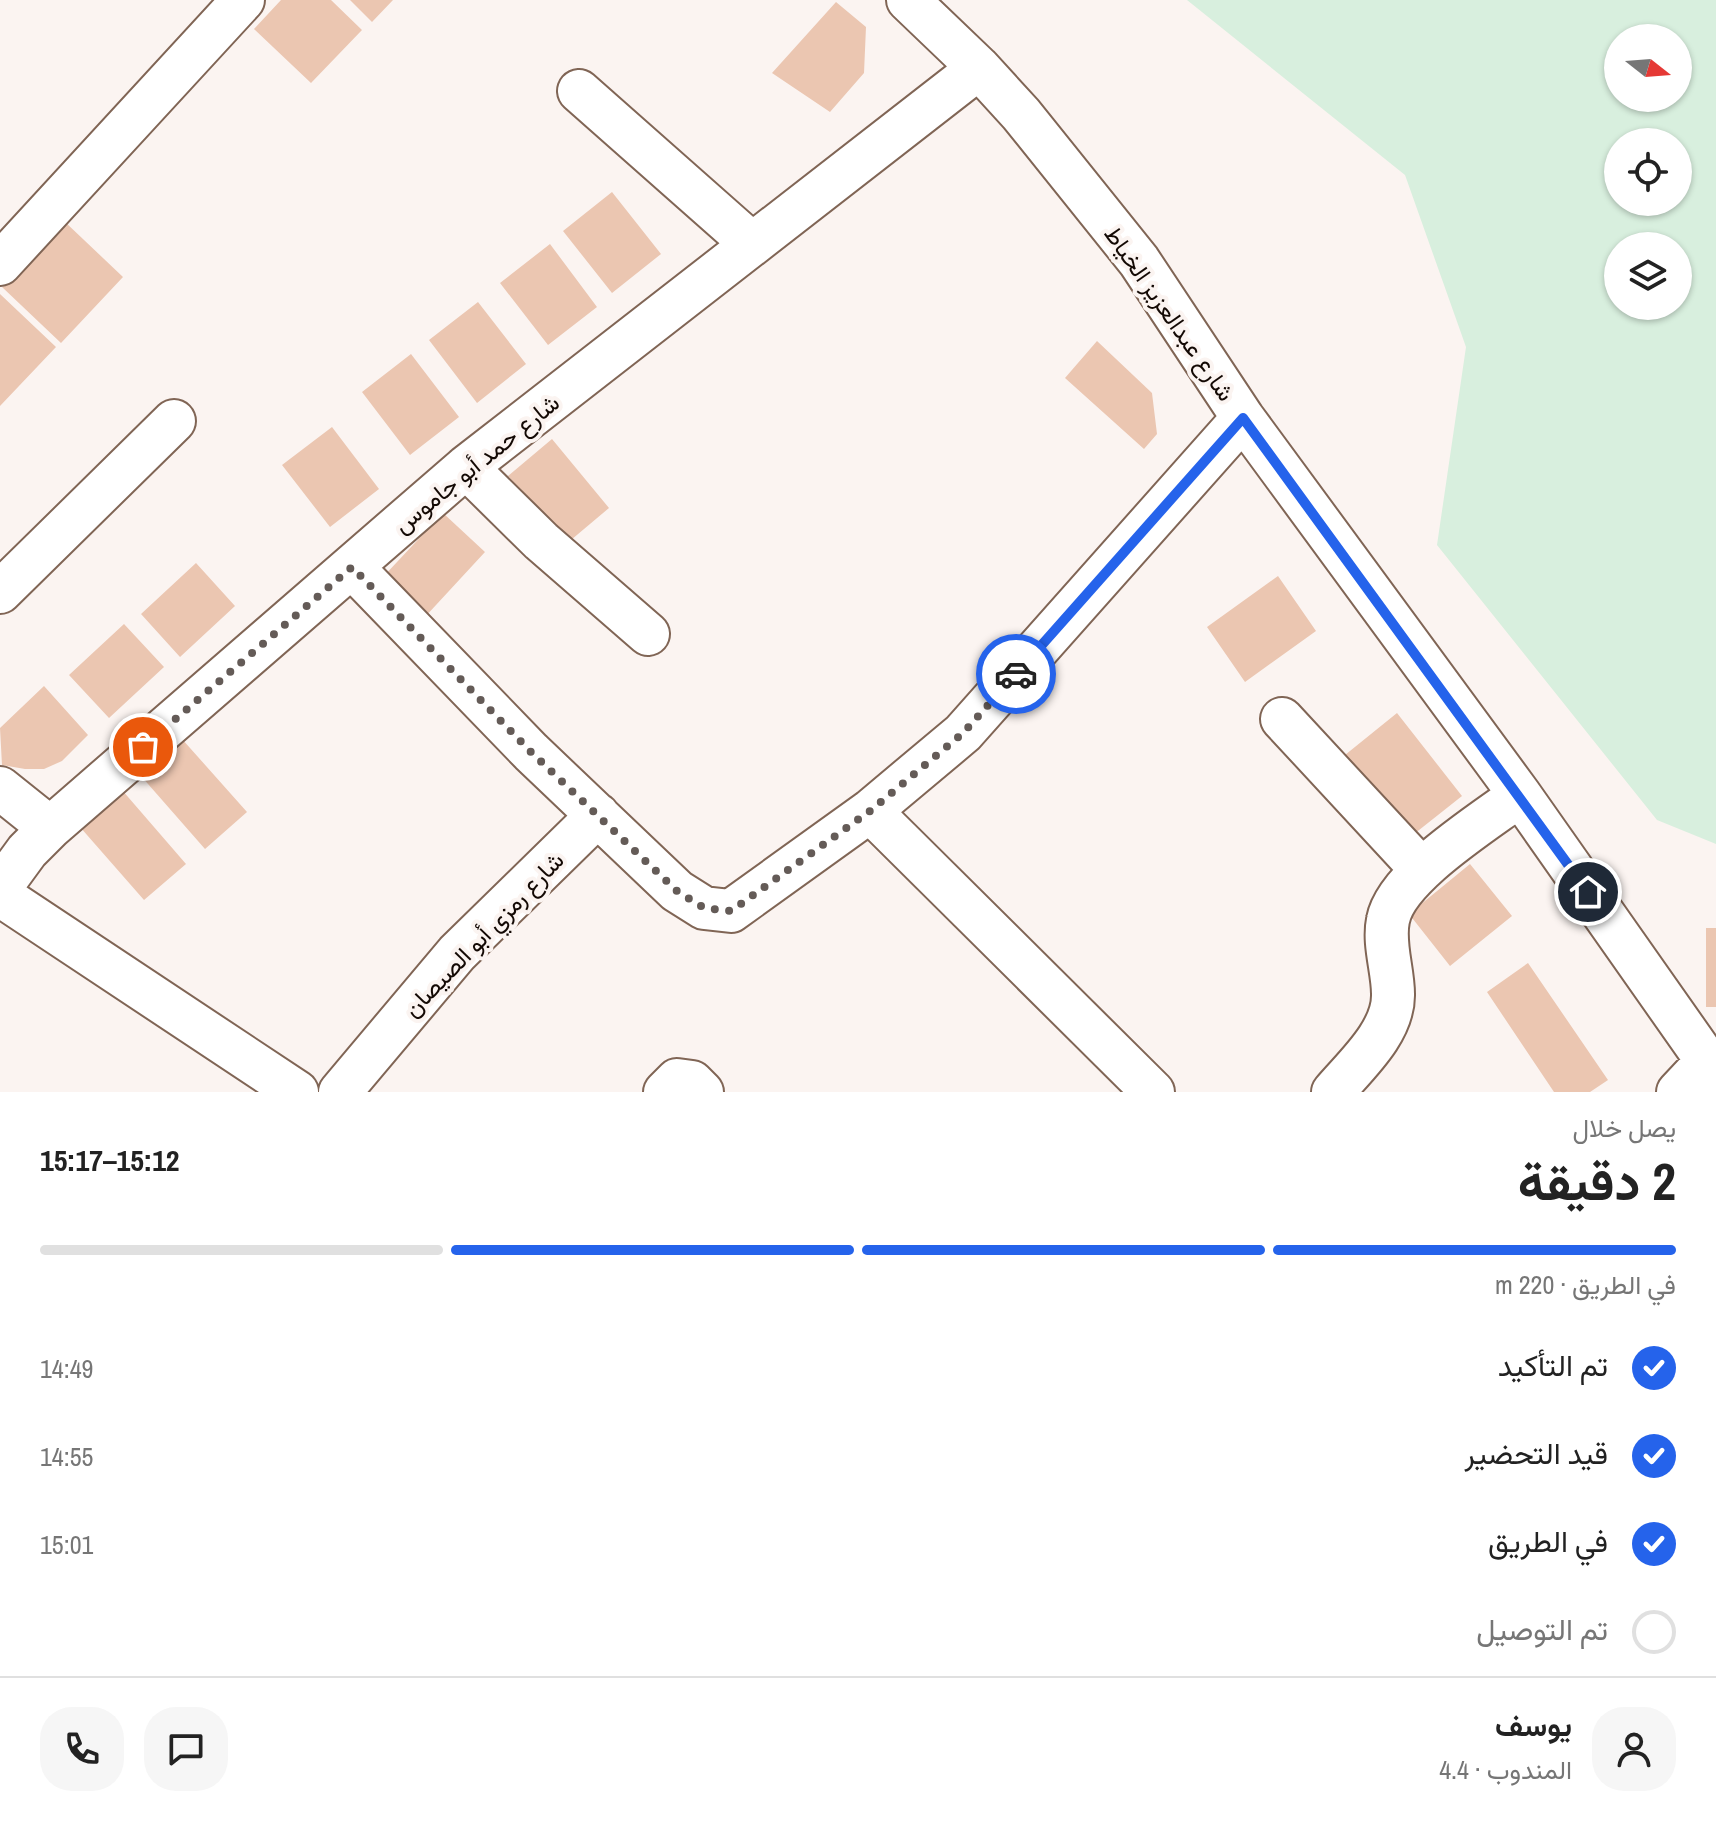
<!DOCTYPE html>
<html lang="ar">
<head>
<meta charset="utf-8">
<style>
	:root { --surface:#fff; --page:#f6f6f6; --text:#222; --muted:#767676; --line:#e0e0e0; --accent:#2563eb }
	body { margin:0; font-family:"Archivo Narrow",Vazirmatn,sans-serif; background:var(--page); color:var(--text); direction:rtl; height:100vh; display:flex; flex-direction:column; font-size:30px; white-space:nowrap }
	* { box-sizing:border-box; margin:0 }
	p { font-size:26px; color:var(--muted) }
	.icon { flex:none; width:44px; height:44px; fill:none; stroke:currentColor; stroke-width:2; stroke-linecap:round; stroke-linejoin:round }
	.map { position:relative; height:1092px; overflow:hidden; direction:ltr }
	.sheet { display:flex; flex-direction:column; background:var(--surface); flex:1 }
	.sheet>* { flex:none }
	.needle { width:52px; rotate:107deg }
	.tools { position:absolute; left:1604px; top:24px; display:grid; gap:16px }
	.tools a { display:grid; place-items:center; width:88px; height:88px; border-radius:50%; background:var(--surface); box-shadow:0 2px 6px #0004; font-size:40px }
	.pin { position:absolute; display:grid; place-items:center; width:68px; height:68px; color:#fff; margin:-34px; border:4px solid #fff; border-radius:50%; box-shadow:0 2px 8px #0007 }
	.courier { position:absolute; display:grid; place-items:center; width:80px; height:80px; margin:-40px; border:6px solid #2563eb; border-radius:50%; background:#fff; color:#222; box-shadow:0 2px 10px #0007 }
	.headline em { font-style:normal; font-weight:700 }
	.headline div { display:flex; flex-direction:column-reverse }
	.headline { display:flex; align-items:center; justify-content:space-between; height:136px; padding:0 40px }
	h1 { font-size:52px; font-weight:700; line-height:60px }
	.bar { display:grid; grid-template-columns:repeat(4,1fr); gap:12px 8px; align-content:center; height:96px; padding:0 40px }
	.bar i { height:10px; border-radius:6px; background:var(--line) }
	.bar .selected { background:var(--accent) }
	.bar p { grid-column:span 4 }
	.line { display:flex; align-items:center; gap:20px; padding:0 40px; border-top:2px solid var(--line) }
	.line div { flex:1 }
	.round { display:grid; place-items:center; flex:none; width:84px; height:84px; border-radius:32px; background:var(--page) }
	ol { padding:0 40px; list-style:none }
	li { display:flex; align-items:center; gap:24px; height:88px }
	li p { margin-inline-start:auto }
	li .icon { padding:8px; border-radius:50%; background:var(--accent); color:#fff; stroke-width:4 }
	li:last-child { color:var(--muted) }
	li i { width:44px; height:44px; border:4px solid var(--line); border-radius:50% }
	.map>svg:first-child { display:block }
	.green { fill:#d8efde; fill-rule:evenodd }
	.building { fill:#ebc6b1 }
	.lines { fill:none; stroke-linecap:round; stroke-linejoin:round }
	.minor-casing { stroke:#806555; stroke-width:46 }
	.minor { stroke:#fff; stroke-width:42 }
	.done { stroke:#645b57; stroke-width:8; stroke-dasharray:0 14.4 }
	.route { stroke:#2563eb; stroke-width:10 }
	.labels { text-anchor:middle; dominant-baseline:central; stroke-width:8; stroke-linejoin:round; paint-order:stroke }
	.street-label { font-size:24px; fill:#130904; stroke:#fbf4f1 }
</style>
</head>
<body>
<div class="map">
<svg width="1716" height="1092" viewBox="0 0 1716 1092">
	<rect width="100%" height="100%" fill="#fbf4f1"/>
	<path class="green" d="M1187 0H1716V844L1657 820 1437 545 1466 347 1405 175ZM1618 38H1678V98H1618ZM1618 142H1678V202H1618ZM1618 246H1678V306H1618Z"/>
	<path class="building" d="M281 0H331L362 30 311 83 254 29Z
		M350 0H393L372 22Z
		M836 2 866 27 864 73 830 112 772 73Z
		M612 192 661 254 612 293 563 231Z
		M64 221 123 277 61 343 2 287Z
		M550 244 597 307 548 345 500 283Z
		M0 294 56 347 0 406Z
		M478 302 526 364 477 403 429 340Z
		M1097 341 1152 393 1157 434 1144 449 1065 378Z
		M411 354 459 417 410 455 362 392Z
		M332 427 379 489 330 527 282 465Z
		M552 439 609 508 565 545 508 476Z
		M443 513 485 552 424 618 382 578Z
		M196 563 235 606 180 657 141 614Z
		M1278 576 1316 631 1245 682 1207 627Z
		M124 624 164 667 109 718 69 675Z
		M44 686 88 735 62 761 44 769H25L2 765 0 728Z
		M1397 713 1462 796 1409 838 1345 755Z
		M182 739 247 812 205 849 141 776Z
		M122 790 186 864 144 900 80 827Z
		M1470 864 1512 916 1450 966 1409 914Z
		M1706 928H1716V1007H1706Z
		M1528 963 1608 1080 1590 1092H1554L1487 992Z"/>
	<g class="lines">
		<g class="minor-casing">
			<path id="minor" d="M908 0 979 68 1021 114 1139 261 1243 418 1520 795 1716 1074
				M579 91 752 244
				M0 264 243 0
				M466 467 541 541 648 634
				M352 567 531 752 677 891 704 908 731 911 870 811 963 733 1243 418
				M0 592 174 421
				M1282 719 1421 869
				M0 788 50 828
				M870 811 1153 1092
				M0 888 27 851 50 828 466 467 979 68
				M0 895 297 1092
				M340 1092 457 953 598 815
				M665 1092 677 1080 692 1082 702 1092
				M1333 1092C1355 1066 1394 1032 1393 994 1393 970 1383 944 1388 920 1396 876 1484 822 1520 795
				M1678 1092 1707 1061"/>
		</g>
		<use href="#minor" class="minor"/>
	</g>
	<g class="lines">
		<path class="done" d="M143 747 352 567 531 752 677 891 704 908 731 911 870 811 963 733 1016 674"/>
		<path class="route" d="M1016 674 1243 418 1588 892"/>
	</g>
	<g class="labels">
		<g class="street-label">
			<text transform="translate(1170 313) rotate(55)">شارع عبدالعزيز الخياط</text>
			<text transform="translate(476 463) rotate(-39)">شارع حمد أبو جاموس</text>
			<text transform="translate(483 934) rotate(-46)">شارع رمزي أبو الصيصان</text>
		</g>
	</g>
</svg>
<div class="tools">
<a><svg class="needle" viewBox="-14 -14 28 28"><path d="M0-13l5 13h-10z" fill="#e53935"/><path d="M0 13l5-13h-10z" fill="#767676"/></svg></a>
<a><svg class="icon" aria-label="locate" viewBox="0 0 24 24"><circle cx="12" cy="12" r="6"/><path d="M12 2v4M12 18v4M2 12h4M18 12h4"/></svg></a>
<a><svg class="icon" aria-label="layers" viewBox="0 0 24 24"><path d="M12 4l9 5-9 5-9-5zM3 14l9 5 9-5"/></svg></a>
</div>
<div class="pin" style="left:143px;top:747px;background:#ea580c"><svg class="icon" aria-label="bag" viewBox="0 0 24 24"><path d="M5 8h14l-1 12H6zM9 8a3 3 0 0 1 6 0"/></svg></div>
<div class="pin" style="left:1588px;top:892px;background:#1f2937"><svg class="icon" aria-label="home" viewBox="0 0 24 24"><path d="M3 11l9-7 9 7M6 9v11h12V9"/></svg></div>
<div class="courier" style="left:1016px;top:674px"><svg class="icon" aria-label="car" viewBox="0 0 24 24"><path d="M5 17H2v-5l4-1 3-4h7l3 4 3 1v5h-3M9 17h6M6 11h13"/><circle cx="7" cy="17" r="2"/><circle cx="17" cy="17" r="2"/></svg></div>
</div>
<section class="sheet">
<div class="headline"><div><h1>2 دقيقة</h1><p>يصل خلال</p></div><em>15:12–15:17</em></div>
<div class="bar"><i class="selected"></i><i class="selected"></i><i class="selected"></i><i></i><p>في الطريق · 220 m</p></div>
<ol>
<li><svg class="icon" aria-label="check" viewBox="0 0 24 24"><path d="M5 12l5 5 9-10"/></svg>تم التأكيد<p>14:49</p></li>
<li><svg class="icon" aria-label="check" viewBox="0 0 24 24"><path d="M5 12l5 5 9-10"/></svg>قيد التحضير<p>14:55</p></li>
<li><svg class="icon" aria-label="check" viewBox="0 0 24 24"><path d="M5 12l5 5 9-10"/></svg>في الطريق<p>15:01</p></li>
<li><i></i>تم التوصيل</li>
</ol>
<div class="line" style="height:144px"><a class="round"><svg class="icon" aria-label="person" viewBox="0 0 24 24"><circle cx="12" cy="8" r="4"/><path d="M4 21q1-7 8-7t8 7"/></svg></a><div><b>يوسف</b><p>المندوب · 4.4</p></div><a class="round"><svg class="icon" aria-label="chat" viewBox="0 0 24 24"><path d="M4 5h16v11H9l-5 4z"/></svg></a><a class="round"><svg class="icon" aria-label="phone" viewBox="0 0 24 24"><path d="M5 4h4l2 5-3 2q2 4 5 5l2-3 5 2v4C11 20 4 13 5 4z"/></svg></a></div>
</section>
</body>
</html>
